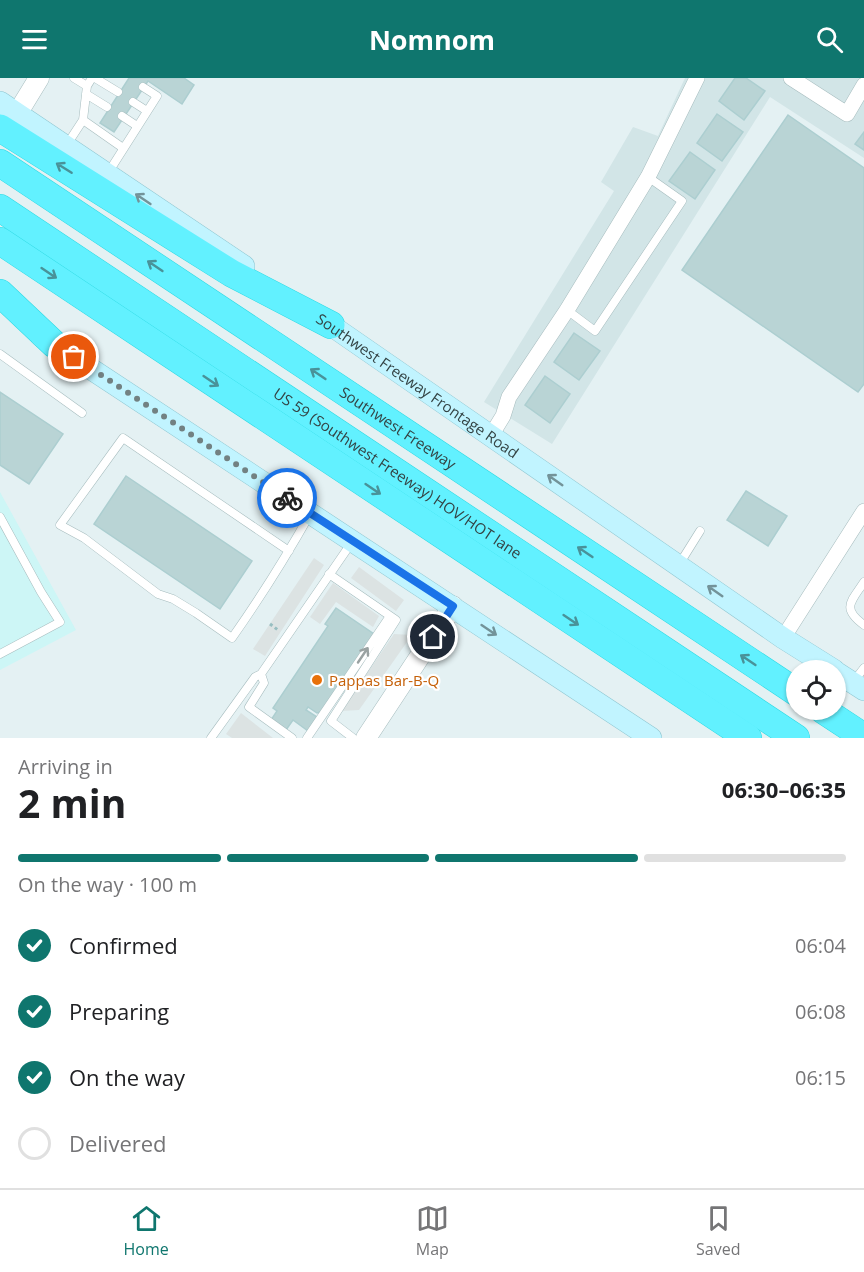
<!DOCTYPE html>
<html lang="en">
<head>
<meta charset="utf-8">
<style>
	:root { --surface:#fff; --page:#f2f2f2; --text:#202124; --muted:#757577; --line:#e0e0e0; --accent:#0f766e }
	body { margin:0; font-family:"Open Sans",sans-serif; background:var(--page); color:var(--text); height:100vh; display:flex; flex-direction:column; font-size:22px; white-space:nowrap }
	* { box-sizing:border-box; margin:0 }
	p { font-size:20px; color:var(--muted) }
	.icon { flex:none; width:33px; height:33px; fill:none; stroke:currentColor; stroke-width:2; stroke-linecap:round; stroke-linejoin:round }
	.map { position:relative; height:660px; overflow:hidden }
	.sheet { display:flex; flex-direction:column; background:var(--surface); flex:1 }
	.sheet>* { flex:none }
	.fabs { position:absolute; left:786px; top:582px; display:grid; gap:12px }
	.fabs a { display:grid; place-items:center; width:60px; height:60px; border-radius:50%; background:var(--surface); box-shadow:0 2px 4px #0004; font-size:30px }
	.pin { position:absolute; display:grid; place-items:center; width:51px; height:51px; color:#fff; margin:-26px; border:3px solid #fff; border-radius:50%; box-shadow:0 2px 6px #0007 }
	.courier { position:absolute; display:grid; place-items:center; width:60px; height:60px; margin:-30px; border:4px solid #1a73e8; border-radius:50%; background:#fff; color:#222; box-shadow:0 2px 8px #0007 }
	.headline em { font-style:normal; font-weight:700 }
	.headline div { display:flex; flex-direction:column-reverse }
	.headline { display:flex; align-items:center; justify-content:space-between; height:102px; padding:0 18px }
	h1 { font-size:39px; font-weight:700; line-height:45px }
	.bar { display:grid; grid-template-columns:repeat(4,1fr); gap:9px 6px; align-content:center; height:72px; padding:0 18px }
	.bar i { height:8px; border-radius:4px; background:var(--line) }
	.bar .on { background:var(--accent) }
	.bar p { grid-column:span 4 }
	ol { padding:0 18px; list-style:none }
	li { display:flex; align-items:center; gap:18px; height:66px }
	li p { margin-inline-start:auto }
	li .icon { padding:6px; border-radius:50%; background:var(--accent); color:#fff; stroke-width:4 }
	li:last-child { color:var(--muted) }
	li i { width:33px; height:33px; border:3px solid var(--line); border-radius:50% }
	header { display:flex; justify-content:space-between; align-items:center; height:78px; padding:0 18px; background:var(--accent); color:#fff; font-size:27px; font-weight:700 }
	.dock { display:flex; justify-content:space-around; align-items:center; height:84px; border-top:2px solid var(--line); background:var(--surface); font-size:16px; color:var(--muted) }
	.dock a { display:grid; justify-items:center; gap:3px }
	.dock .on { color:var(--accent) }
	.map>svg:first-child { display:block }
	.residential { fill:#d2e5e7 }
	.commercial { fill:#cdf6f6 }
	.parking { fill:#dce3e3 }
	.building { fill:#b9d4d5; stroke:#acced0; stroke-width:1.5 }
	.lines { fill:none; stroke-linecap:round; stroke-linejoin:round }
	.service-casing { stroke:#a6bcbe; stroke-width:9 }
	.minor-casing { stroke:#a6bcbe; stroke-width:16 }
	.tertiary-casing { stroke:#a6bcbe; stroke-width:21 }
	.secondary-casing { stroke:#8fc6d1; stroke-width:22 }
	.motorway-casing { stroke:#2dd9e3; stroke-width:28 }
	.path { stroke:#97bec1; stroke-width:3; stroke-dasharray:3 3; stroke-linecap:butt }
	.service { stroke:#fff; stroke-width:8 }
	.minor { stroke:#fff; stroke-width:15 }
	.tertiary { stroke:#fff; stroke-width:20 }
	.secondary { stroke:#c1f4ff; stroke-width:21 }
	.motorway { stroke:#62f1ff; stroke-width:27 }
	.oneway { stroke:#499299 }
	.oneway2 { stroke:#739399 }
	.oneway3 { stroke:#9aa2a2 }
	.done { stroke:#728182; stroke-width:6; stroke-dasharray:0 10.8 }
	.route { stroke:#1a73e8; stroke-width:8 }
	.food-dot { fill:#e8710a; stroke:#fff; stroke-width:2 }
	.labels { text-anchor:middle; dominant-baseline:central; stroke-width:4.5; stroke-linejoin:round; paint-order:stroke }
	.street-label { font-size:15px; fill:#344445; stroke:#fff }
	.food-label { font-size:15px; fill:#c56008; stroke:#fff; text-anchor:start }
</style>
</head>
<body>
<header><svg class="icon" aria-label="menu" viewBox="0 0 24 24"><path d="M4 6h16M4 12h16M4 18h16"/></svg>Nomnom<svg class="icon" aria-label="search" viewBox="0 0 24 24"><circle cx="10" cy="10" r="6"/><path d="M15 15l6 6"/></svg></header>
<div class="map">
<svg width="864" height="660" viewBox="0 0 864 660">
	<rect width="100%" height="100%" fill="#e4f1f3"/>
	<path class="residential" d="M685 0H864V80L770 19 552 366 484 324 614 113 601 104 633 49 658 58Z"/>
	<path class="commercial" d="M0 414 76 552 0 592Z"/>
	<path class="parking" d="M314 480 324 487 265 578 253 571Z
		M359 489 404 522 396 533 351 500Z
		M333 505 379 538 373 549 336 524 320 546 310 539Z
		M394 556 412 557 359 632 341 633Z
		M241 635 273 660H232L226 656Z"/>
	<path class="building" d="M129 0H184L194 7 182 26 148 3 114 54 100 45Z
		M735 0H746L765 13 744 42 719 23Z
		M717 36 743 54 722 83 697 65Z
		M788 37 864 90V306L858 314 682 192Z
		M864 54V72L855 66Z
		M690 74 715 92 695 121 669 103Z
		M574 255 600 273 579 302 554 284Z
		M545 298 570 316 550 345 525 327Z
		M0 314 63 356 29 406 0 387Z
		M126 398 252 483 220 531 94 446Z
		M746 413 787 438 768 468 727 442Z
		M336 530 374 556 321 634 317 635 308 629 306 632 317 639 308 653 293 642 286 652 271 642 277 633 273 630 328 548 325 546Z"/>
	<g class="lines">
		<g class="service-casing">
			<path id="service" d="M74 0 87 8
				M95 0 118 14
				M86 16 107 29
				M133 24 147 33
				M122 38 137 48
				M83 42 87 8 92 0
				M66 68 83 42 123 70
				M108 95 157 18 143 9
				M567 232 595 253 682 123 648 99
				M0 276 82 335
				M0 439 41 514 60 544 0 576
				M289 473 123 360 60 447 84 460 158 516 173 521 196 535 232 560C260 520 286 479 310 436
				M680 485 700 453
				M329 496 396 542 331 643 353 660
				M864 504C851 524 841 530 864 547
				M261 596 264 605 249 629 292 660
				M854 603 864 590
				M211 660 255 599 261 596 352 464
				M307 660 390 538"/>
		</g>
		<g class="minor-casing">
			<path id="minor" d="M791 0 847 36 864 7
				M492 356 503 338 509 319 567 232 648 99 697 0
				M783 560 864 433"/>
		</g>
		<g class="tertiary-casing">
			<path id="tertiary" d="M17 36 39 0
				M366 660 453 528"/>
		</g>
		<g class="secondary-casing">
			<g id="secondary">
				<path d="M0 24 244 188"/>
				<path id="s1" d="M319 239 783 560 834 592"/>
				<path d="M41 258 651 660"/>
				<path d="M836 594 864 612"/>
			</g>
		</g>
		<g class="motorway-casing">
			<g id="motorway">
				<path d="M0 50 231 195 331 247"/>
				<path id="s2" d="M0 85 796 614"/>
				<path id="s3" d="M0 130 796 660"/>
				<path d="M0 163 748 660"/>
				<path d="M0 215 54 266"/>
				<path d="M823 632 864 659"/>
			</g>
		</g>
		<path class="path" d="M270 546 278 552"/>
		<use href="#service" class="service"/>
		<use href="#minor" class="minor"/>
		<use href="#tertiary" class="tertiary"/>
		<use href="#secondary" class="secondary"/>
		<use href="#motorway" class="motorway"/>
	</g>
	<defs><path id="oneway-shaft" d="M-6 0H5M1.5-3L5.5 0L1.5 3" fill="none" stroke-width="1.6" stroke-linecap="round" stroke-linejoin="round" transform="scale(1.5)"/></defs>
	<g class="oneway">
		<use href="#oneway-shaft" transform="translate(64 90) rotate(-148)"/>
		<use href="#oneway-shaft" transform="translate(155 188) rotate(-146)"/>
		<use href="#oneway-shaft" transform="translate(49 195) rotate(34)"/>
		<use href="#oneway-shaft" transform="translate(318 296) rotate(-146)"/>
		<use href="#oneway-shaft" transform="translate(211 303) rotate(34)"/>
		<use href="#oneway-shaft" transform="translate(373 411) rotate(34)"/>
		<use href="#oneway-shaft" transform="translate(585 474) rotate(-146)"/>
		<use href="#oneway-shaft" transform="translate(571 542) rotate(34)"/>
		<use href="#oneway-shaft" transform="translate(748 582) rotate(-146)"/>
	</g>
	<g class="oneway2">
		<use href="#oneway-shaft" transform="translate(143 121) rotate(-146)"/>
		<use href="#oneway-shaft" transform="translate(555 402) rotate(-145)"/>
		<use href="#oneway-shaft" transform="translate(715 513) rotate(-145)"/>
		<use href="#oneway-shaft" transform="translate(489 552) rotate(34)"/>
	</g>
	<use class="oneway3" href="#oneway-shaft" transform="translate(363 577) rotate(-56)"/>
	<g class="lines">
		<path class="done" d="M74 279 287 420"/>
		<path class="route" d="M287 420 453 528 433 559"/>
	</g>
	<circle class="food-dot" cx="317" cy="602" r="6"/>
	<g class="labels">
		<g class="street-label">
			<text stroke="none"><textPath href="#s1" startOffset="120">Southwest Freeway Frontage Road</textPath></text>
			<text stroke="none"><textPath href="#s2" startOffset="478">Southwest Freeway</textPath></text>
			<text stroke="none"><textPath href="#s3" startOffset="478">US 59 (Southwest Freeway) HOV/HOT lane</textPath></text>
		</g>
		<g class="food-label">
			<text x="329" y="602">Pappas Bar-B-Q</text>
		</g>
	</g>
</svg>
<div class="fabs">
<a><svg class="icon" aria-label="locate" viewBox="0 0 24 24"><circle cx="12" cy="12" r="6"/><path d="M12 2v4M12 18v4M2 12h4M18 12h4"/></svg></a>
</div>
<div class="pin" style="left:74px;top:279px;background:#ea580c"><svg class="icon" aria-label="bag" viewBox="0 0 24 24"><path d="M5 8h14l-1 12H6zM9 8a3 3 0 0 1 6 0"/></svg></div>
<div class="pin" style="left:433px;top:559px;background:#1f2937"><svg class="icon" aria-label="home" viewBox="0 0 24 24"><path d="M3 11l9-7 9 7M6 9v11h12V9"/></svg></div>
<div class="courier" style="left:287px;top:420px"><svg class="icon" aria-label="bike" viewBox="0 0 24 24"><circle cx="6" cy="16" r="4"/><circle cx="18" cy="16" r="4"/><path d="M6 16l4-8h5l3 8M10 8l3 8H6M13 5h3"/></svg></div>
</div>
<section class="sheet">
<div class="headline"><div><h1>2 min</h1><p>Arriving in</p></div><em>06:30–06:35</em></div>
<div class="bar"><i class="on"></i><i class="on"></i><i class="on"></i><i></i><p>On the way · 100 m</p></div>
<ol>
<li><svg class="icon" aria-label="check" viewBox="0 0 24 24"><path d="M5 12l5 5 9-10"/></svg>Confirmed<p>06:04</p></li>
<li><svg class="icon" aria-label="check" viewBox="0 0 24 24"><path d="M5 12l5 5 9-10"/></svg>Preparing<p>06:08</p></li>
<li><svg class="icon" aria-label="check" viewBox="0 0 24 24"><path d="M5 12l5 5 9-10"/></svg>On the way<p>06:15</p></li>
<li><i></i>Delivered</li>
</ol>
</section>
<nav class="dock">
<a class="on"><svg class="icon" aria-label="home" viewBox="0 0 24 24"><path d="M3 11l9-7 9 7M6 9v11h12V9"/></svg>Home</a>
<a><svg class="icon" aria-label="map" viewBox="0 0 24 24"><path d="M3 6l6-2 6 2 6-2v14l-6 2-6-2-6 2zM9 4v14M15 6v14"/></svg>Map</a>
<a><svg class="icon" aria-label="saved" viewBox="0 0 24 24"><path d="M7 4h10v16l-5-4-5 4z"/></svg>Saved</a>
</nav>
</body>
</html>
